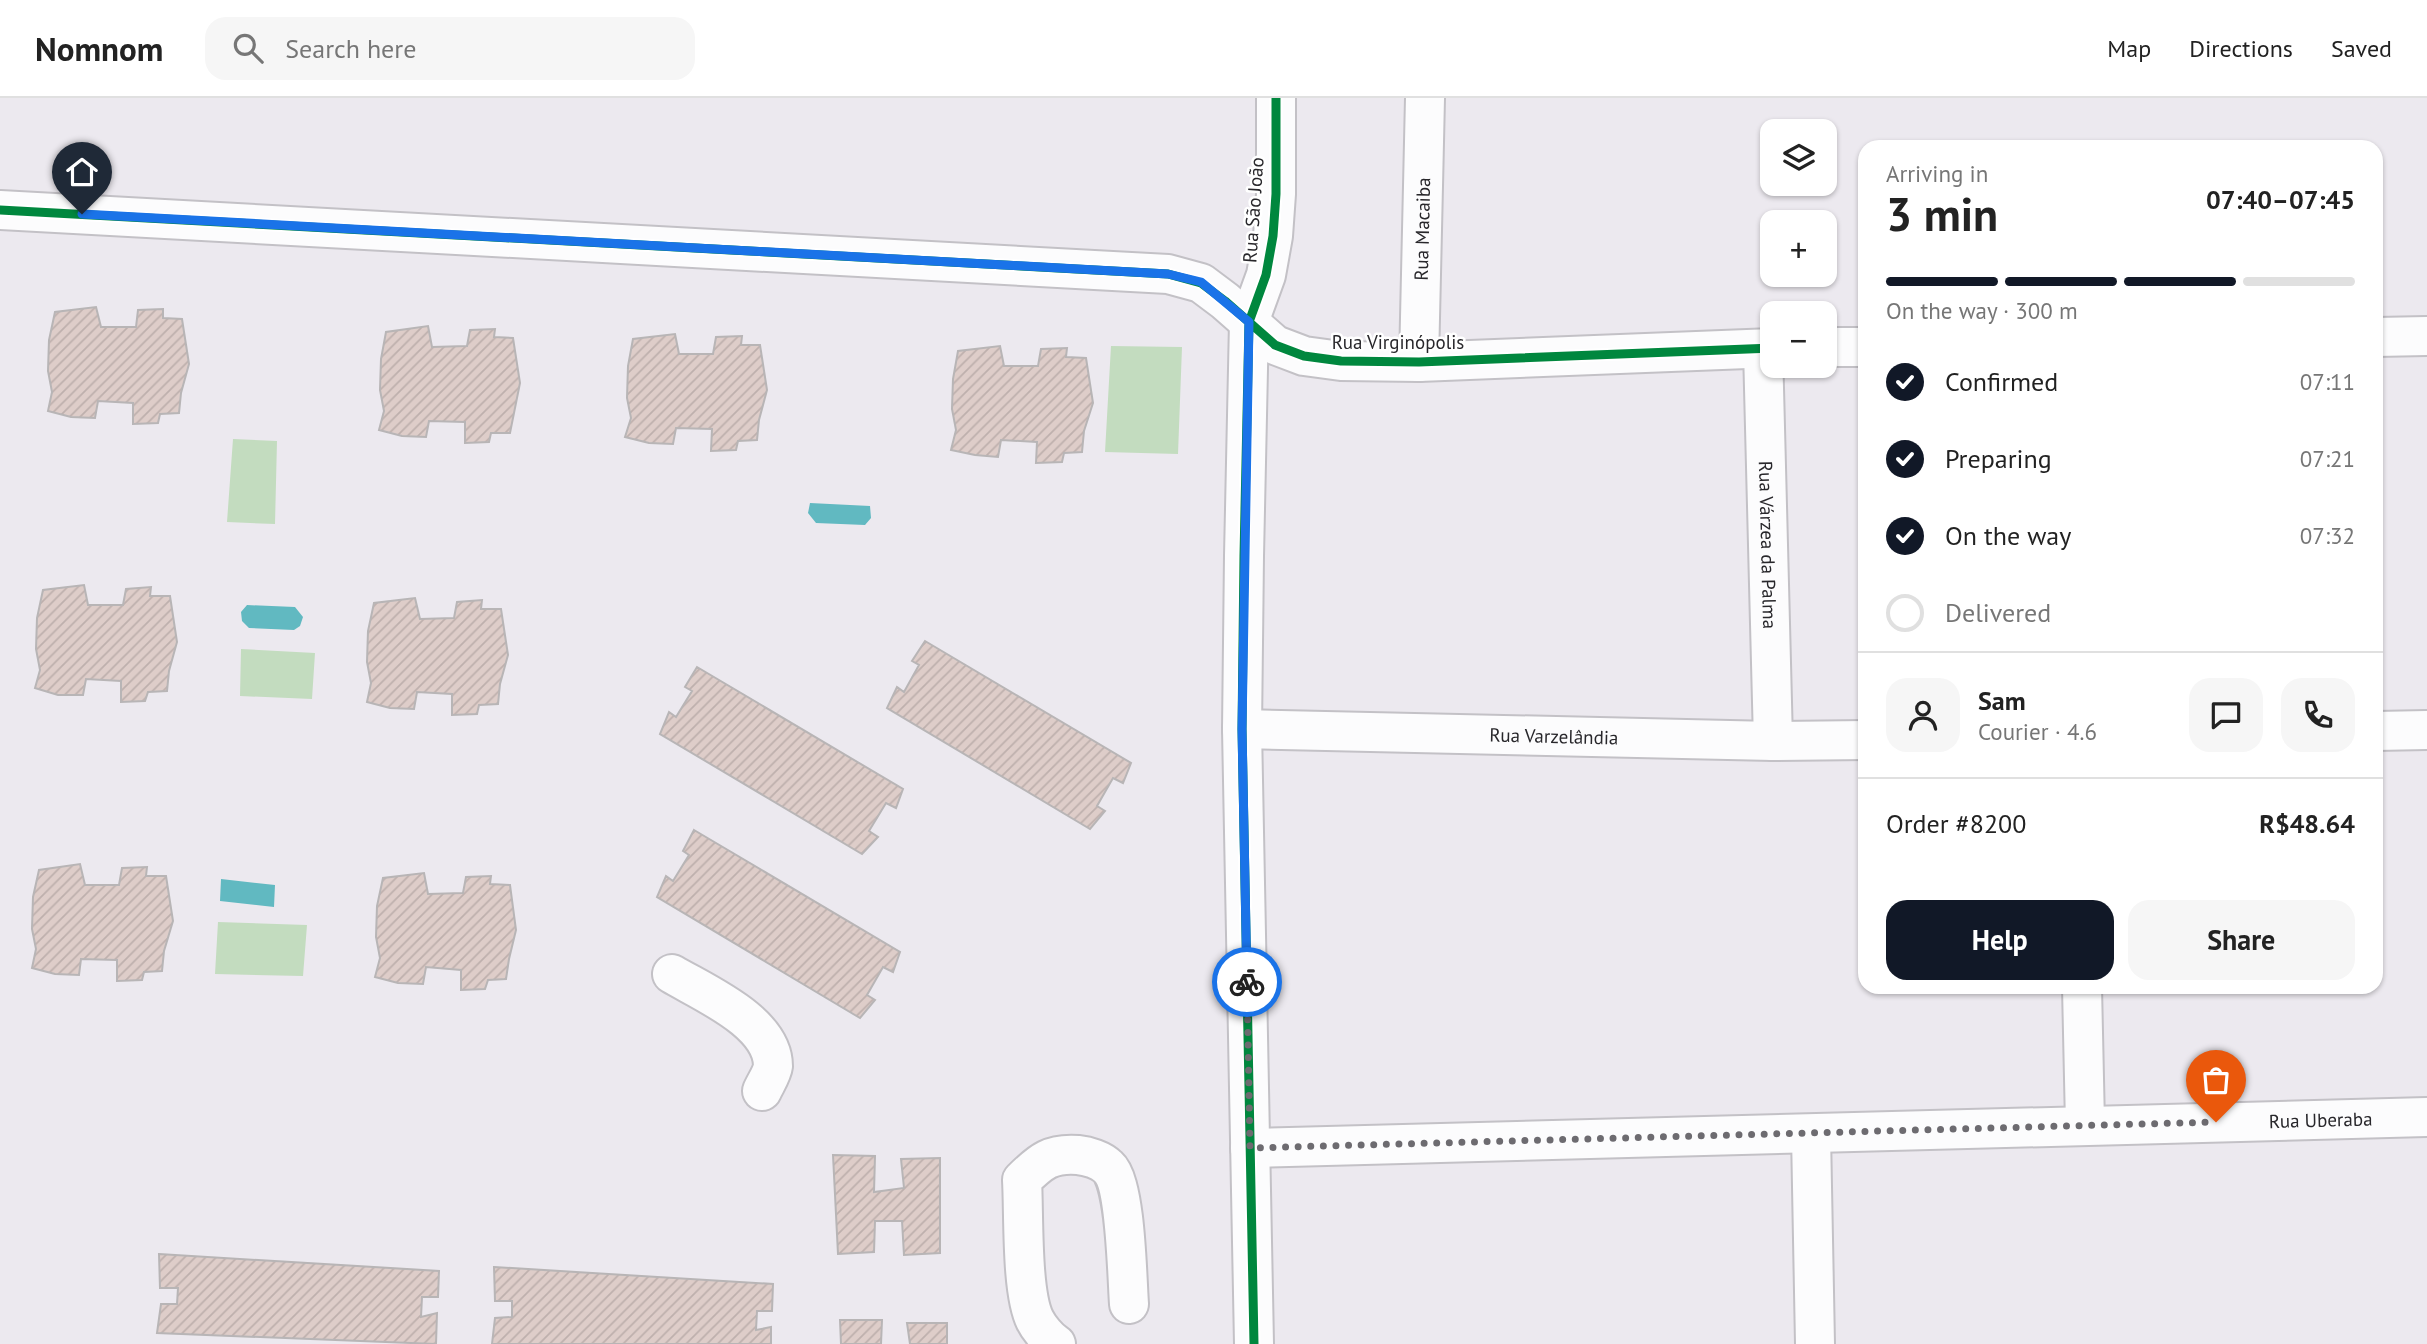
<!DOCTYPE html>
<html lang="en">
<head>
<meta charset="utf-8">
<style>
	:root { --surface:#fff; --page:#f6f6f6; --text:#222; --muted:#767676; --line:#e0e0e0; --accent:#111827 }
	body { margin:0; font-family:"PT Sans",sans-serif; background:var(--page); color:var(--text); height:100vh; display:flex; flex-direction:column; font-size:26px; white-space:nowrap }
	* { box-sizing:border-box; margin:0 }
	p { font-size:23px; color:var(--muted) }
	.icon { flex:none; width:38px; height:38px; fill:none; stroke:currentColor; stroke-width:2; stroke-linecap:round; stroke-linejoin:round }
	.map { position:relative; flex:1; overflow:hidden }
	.drawer { position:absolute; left:1858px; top:42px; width:525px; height:854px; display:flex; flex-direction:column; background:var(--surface); border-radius:21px; box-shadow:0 2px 5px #0004 }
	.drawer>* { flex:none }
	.buttons { position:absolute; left:1760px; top:21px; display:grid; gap:14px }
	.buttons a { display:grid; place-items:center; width:77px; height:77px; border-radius:14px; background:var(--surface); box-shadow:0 2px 5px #0004; font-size:35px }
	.pin { position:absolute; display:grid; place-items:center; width:60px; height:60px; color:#fff; margin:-72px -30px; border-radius:50% 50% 50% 0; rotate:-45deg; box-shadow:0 0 7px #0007 }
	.pin .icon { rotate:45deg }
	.courier { position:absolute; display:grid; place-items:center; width:70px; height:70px; margin:-35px; border:5px solid #1a73e8; border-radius:50%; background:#fff; color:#222; box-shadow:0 2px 9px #0007 }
	.head em { font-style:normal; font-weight:600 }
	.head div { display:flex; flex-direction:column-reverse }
	.head { display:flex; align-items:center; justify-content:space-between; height:119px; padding:0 28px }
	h1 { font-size:46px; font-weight:600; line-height:52px }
	.bar { display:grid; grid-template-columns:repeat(4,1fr); gap:10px 7px; align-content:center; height:84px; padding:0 28px }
	.bar i { height:9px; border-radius:5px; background:var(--line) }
	.bar .on { background:var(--accent) }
	.bar p { grid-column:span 4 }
	.line { display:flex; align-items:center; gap:18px; padding:0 28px; border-top:2px solid var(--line) }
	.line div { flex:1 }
	.round { display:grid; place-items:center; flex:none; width:74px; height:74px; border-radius:21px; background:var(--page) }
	ol { padding:0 28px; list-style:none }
	li { display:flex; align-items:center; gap:21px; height:77px }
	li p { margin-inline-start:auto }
	li .icon { padding:7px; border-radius:50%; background:var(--accent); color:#fff; stroke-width:4 }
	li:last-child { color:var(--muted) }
	li i { width:38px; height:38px; border:4px solid var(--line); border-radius:50% }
	.button { display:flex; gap:14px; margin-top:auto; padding:14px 28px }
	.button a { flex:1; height:80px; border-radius:21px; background:var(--accent); color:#fff; font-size:28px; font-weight:600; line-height:80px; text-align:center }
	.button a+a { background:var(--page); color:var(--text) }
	header { display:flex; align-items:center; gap:42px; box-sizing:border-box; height:98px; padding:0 35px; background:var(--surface); border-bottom:2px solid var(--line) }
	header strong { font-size:33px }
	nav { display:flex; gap:38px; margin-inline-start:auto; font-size:24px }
	.search { width:490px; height:63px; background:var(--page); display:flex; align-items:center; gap:18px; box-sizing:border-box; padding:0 24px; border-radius:21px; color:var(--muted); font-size:26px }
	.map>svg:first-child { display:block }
	.grass { fill:#c3dcbf }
	.water { fill:#61b9c1 }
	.building { fill:url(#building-hatch); stroke:#b8b5b6; stroke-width:2 }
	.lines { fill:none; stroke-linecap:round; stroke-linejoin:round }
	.minor-casing { stroke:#c3c1c6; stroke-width:42 }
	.minor { stroke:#fcfcfd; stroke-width:38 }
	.cycleway-casing { stroke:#fff; stroke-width:13 }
	.cycleway { stroke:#00873e; stroke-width:9 }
	.done { stroke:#6d6b70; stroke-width:7; stroke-dasharray:0 12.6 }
	.route { stroke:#1a73e8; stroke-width:9 }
	.labels { text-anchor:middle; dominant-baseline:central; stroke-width:5; stroke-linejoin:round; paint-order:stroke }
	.street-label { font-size:19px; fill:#28272b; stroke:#fff }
</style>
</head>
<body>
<header>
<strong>Nomnom</strong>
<div class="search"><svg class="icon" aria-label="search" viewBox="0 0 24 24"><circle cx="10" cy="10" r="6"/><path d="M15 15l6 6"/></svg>Search here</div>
<nav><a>Map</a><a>Directions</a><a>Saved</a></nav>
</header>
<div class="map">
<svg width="2427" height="1246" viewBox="0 0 2427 1246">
	<defs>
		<pattern id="building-hatch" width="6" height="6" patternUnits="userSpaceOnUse" patternTransform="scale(1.75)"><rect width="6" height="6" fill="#decdc9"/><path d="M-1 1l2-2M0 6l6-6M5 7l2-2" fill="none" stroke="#beb0ad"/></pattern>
	</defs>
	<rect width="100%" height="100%" fill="#ece9ef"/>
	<path class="grass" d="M1111 248 1182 249 1178 356 1105 354Z
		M233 341 277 343 275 426 227 424Z
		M241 551 315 555 312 601 240 598Z
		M218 824 307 827 303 878 215 876Z"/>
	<path class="water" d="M810 405 870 408 871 420 865 427 816 425 808 415Z
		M247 507 295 509 303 519 300 528 294 532 249 530 242 523 241 514Z
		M221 781 275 787 274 809 220 803Z"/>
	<path class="building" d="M96 209 101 229H136L138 212 163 211V220L182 221 189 266 181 295 179 315 160 316 158 325 133 326V305L98 303 95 320 71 319 48 313 52 294 48 273 49 242 55 214Z
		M428 228 432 249 467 248 470 232 495 231 494 239 513 240 520 285 510 335H491L489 344 465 345V324L429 323 426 339 402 338 379 332 384 313 380 292 381 261 386 234Z
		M675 236 679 256H713L716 239 742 238 741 247H760L767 292 759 322 757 342 738 343 736 352 711 353 712 331 676 330 673 346 649 345 625 339 631 320 627 300 628 268 633 241Z
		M1000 248 1004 268H1038L1041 251 1067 250 1066 259 1086 260 1093 305 1084 333 1082 354 1064 355 1062 364 1036 365 1037 344 1001 342 998 359 975 357 951 352 956 332 952 311 953 281 958 253Z
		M84 487 88 507H123L126 491 151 489 150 498H170L177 544 169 573 167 593 148 594 145 603 121 604V583L86 581 83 597H58L35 590 40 572 36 551 37 520 43 492Z
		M415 500 420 521 454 520 457 504 482 502 481 511H501L508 557 500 586 498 606 479 607 477 616 452 617V596L417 594 414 611 390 610 367 604 371 585 367 564 368 533 374 505Z
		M925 543 1131 665 1123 685 1113 680 1097 708 1105 713 1090 731 887 610 897 589 904 594 919 567 912 563Z
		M697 569 903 691 896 710 886 705 869 733 878 739 862 756 660 636 669 614 676 619 692 593 685 589Z
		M694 732 900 854 893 874 883 869 867 897 875 902 860 920 657 799 666 778 673 783 689 757 683 753Z
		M80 766 85 787H119L122 770 147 769 146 778H166L173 823 164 853 162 873 144 874 142 882 117 883V862L81 861 79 877 55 876 32 870 36 851 32 831 33 799 39 772Z
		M424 775 428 796 463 795 466 779 491 778 490 786 510 787 516 832 509 861 506 881 488 882 485 891 461 892V872L426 869 423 886 398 885 375 879 380 860 376 839 377 808 383 780Z
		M833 1057 875 1058 874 1094 904 1090 901 1061 940 1060V1155L904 1157 902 1123H875L874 1154 838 1156Z
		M159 1156 439 1173 438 1199H422L421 1219 437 1215 436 1246 157 1235 161 1206H177L178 1190H160Z
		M494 1169 773 1186 772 1213H757L756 1232 771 1229V1246H492L495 1220 512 1219V1203H495Z
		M840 1222H882L881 1246H841Z
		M907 1225H947V1246H910Z"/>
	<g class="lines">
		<g class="minor-casing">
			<g id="minor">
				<path d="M0 112 1168 176 1201 185 1225 203 1275 247 1304 258 1341 263 1419 264 1773 250"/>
				<path d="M2376 239 2427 238"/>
				<path d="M1825 249H1866"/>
				<path id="s1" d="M1763 251 1773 643"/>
				<path id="s2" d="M1419 264 1425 0"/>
				<path id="s3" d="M1242 631 1773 643 1866 642"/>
				<path d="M2376 633 2427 632"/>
				<path d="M672 876C704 895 773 924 773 968 772 976 765 986 762 993"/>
				<path d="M2082 889 2085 1026"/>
				<path d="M1811 1036 1815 1246"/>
				<path id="s4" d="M1250 1050 2427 1019"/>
				<path d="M1056 1246C1048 1241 1039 1230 1035 1222 1021 1194 1024 1115 1022 1082 1041 1063 1051 1055 1078 1057 1088 1058 1101 1062 1108 1069 1126 1085 1127 1179 1129 1206"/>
				<path d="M1254 1246 1242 631 1244 458 1249 224 1266 177 1273 138 1276 96V0"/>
			</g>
		</g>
		<use href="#minor" class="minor"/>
		<g class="cycleway-casing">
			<path id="cycleway" d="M0 112 1168 176 1201 185 1225 203 1275 247 1304 258 1341 263 1419 264 1773 250
				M1254 1246 1242 631 1244 458 1249 224 1266 177 1273 138 1276 96V0"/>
		</g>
		<use href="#cycleway" class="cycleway"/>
	</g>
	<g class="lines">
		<path class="done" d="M1247 884 1250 1050 2216 1024"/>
		<path class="route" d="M82 116 1168 176 1201 184 1249 224 1242 631 1247 884"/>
	</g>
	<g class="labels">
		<g class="street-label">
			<text transform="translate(1253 112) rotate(-86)">Rua São João</text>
			<text stroke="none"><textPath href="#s2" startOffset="133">Rua Macaiba</textPath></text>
			<text x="1398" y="244">Rua Virginópolis</text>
			<text stroke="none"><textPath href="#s1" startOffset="196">Rua Várzea da Palma</textPath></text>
			<text stroke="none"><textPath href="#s3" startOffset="312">Rua Varzelândia</textPath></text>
			<text stroke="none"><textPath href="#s4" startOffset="1071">Rua Uberaba</textPath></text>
		</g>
	</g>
</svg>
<div class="buttons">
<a><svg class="icon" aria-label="layers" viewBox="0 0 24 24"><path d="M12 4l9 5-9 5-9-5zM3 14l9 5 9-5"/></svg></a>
<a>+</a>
<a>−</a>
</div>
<div class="pin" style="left:2216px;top:1024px;background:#ea580c"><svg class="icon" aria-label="bag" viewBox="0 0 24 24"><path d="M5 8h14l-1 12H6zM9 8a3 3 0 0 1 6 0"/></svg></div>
<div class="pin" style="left:82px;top:116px;background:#1f2937"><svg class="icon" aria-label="home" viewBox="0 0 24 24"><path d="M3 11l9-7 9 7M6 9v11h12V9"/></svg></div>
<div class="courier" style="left:1247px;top:884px"><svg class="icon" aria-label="bike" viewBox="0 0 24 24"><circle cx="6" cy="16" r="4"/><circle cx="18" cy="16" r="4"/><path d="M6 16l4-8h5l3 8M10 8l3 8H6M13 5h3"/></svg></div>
<section class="drawer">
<div class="head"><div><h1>3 min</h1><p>Arriving in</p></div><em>07:40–07:45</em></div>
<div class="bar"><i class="on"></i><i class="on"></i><i class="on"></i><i></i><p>On the way · 300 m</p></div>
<ol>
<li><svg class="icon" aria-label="check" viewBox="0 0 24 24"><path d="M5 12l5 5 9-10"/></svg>Confirmed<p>07:11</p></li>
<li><svg class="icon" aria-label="check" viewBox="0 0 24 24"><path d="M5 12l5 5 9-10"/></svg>Preparing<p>07:21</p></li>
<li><svg class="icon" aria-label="check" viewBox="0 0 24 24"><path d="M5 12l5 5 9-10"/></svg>On the way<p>07:32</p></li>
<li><i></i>Delivered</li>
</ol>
<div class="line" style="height:126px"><a class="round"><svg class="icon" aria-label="person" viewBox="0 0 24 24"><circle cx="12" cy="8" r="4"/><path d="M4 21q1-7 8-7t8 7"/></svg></a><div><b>Sam</b><p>Courier · 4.6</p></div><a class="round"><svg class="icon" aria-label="chat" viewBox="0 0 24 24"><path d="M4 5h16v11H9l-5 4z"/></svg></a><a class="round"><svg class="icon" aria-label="phone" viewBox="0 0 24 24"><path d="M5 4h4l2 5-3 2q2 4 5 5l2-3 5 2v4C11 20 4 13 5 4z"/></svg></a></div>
<div class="line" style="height:91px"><div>Order #8200</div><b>R$48.64</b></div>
<div class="button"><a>Help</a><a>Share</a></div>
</section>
</div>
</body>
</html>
